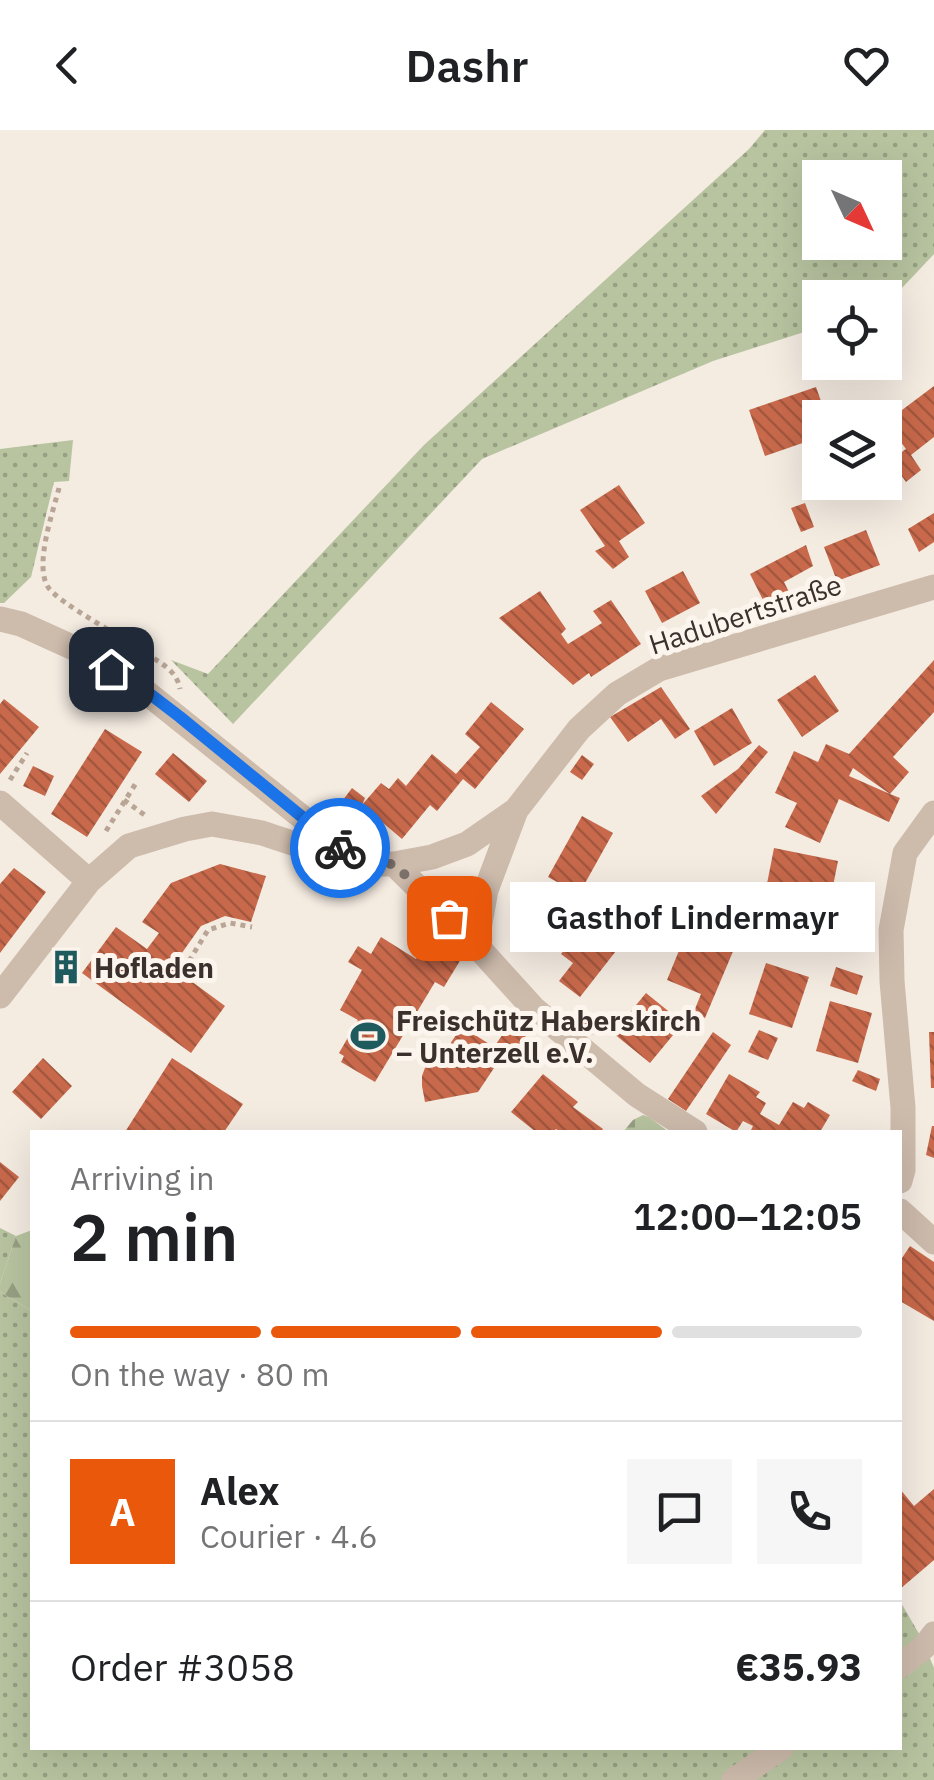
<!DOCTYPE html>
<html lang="en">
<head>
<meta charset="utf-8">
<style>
	:root { --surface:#fff; --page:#f6f6f6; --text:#202124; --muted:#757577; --line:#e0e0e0; --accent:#ea580c }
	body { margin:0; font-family:"IBM Plex Sans",sans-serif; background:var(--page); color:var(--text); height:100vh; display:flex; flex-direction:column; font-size:38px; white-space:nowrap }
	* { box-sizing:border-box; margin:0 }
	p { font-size:32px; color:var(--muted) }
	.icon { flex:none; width:55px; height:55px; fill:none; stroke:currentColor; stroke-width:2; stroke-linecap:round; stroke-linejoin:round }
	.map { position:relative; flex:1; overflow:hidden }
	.sheet { position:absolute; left:30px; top:1000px; width:872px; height:620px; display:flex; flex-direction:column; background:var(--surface); border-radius:0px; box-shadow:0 10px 40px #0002 }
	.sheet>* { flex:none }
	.needle { width:65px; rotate:134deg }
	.tools { position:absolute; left:802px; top:30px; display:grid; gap:20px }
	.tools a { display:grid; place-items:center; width:100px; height:100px; border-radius:0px; background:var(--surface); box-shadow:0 10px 40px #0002; font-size:50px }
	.pin { position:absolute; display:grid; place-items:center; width:85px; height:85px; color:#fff; margin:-42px; border-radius:20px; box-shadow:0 5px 15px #0006 }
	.courier { position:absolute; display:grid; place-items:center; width:100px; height:100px; margin:-50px; border:8px solid #1a73e8; border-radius:50%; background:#fff; color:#222; box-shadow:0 2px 12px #0007 }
	.bubble { position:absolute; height:70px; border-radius:0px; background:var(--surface); box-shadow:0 10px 40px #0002; font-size:32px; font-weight:600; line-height:70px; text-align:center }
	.headline em { font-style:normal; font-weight:600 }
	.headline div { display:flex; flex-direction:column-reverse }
	.headline { display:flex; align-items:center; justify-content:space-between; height:170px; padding:0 40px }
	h1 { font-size:65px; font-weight:600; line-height:75px }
	.bar { display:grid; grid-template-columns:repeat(4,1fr); gap:15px 10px; align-content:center; height:120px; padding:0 40px }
	.bar i { height:12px; border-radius:8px; background:var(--line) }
	.bar .active { background:var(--accent) }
	.bar p { grid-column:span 4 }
	.line { display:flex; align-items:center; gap:25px; padding:0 40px; border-top:2px solid var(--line) }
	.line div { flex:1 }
	.round { display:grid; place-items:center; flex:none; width:105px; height:105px; border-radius:0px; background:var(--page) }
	header { display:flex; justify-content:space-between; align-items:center; height:130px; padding:0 40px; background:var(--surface); font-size:45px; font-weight:600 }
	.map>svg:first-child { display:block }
	.grass { fill:url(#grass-dots); fill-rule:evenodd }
	.forest { fill:url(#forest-firs) }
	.cemetery { fill:url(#cemetery-stones) }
	.building { fill:url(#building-back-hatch); fill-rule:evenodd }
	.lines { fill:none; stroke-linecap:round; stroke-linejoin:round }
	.path { stroke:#b9a596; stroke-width:5; stroke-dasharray:5 5; stroke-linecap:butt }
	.minor { stroke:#cdbbac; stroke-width:25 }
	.done { stroke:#7c716b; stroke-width:10; stroke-dasharray:0 18 }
	.route { stroke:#1a73e8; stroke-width:12 }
	.labels { text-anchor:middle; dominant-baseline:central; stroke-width:10; stroke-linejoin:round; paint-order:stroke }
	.street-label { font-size:28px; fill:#3b302b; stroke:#fbf5ee }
	.poi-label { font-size:28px; font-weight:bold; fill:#3b302b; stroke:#fbf5ee; text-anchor:start }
</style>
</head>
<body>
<header><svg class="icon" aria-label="back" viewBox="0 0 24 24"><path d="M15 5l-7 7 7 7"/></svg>Dashr<svg class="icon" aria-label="heart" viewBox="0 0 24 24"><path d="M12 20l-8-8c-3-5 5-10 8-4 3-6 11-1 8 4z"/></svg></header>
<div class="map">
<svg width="934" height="1650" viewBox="0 0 934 1650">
	<defs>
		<pattern id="grass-dots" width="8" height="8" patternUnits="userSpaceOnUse" patternTransform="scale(2.5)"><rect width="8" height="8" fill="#b8c4a0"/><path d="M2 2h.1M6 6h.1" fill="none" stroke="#97a083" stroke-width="1.8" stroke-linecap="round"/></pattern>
		<pattern id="forest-firs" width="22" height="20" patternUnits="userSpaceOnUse" patternTransform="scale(2.5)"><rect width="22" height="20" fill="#b8c4a0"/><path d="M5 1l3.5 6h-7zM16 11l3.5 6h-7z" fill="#97a083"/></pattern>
		<pattern id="cemetery-stones" width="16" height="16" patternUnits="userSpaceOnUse" patternTransform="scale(2.5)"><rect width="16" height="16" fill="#b8c4a0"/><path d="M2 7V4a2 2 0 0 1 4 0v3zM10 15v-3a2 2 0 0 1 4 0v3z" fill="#97a083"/></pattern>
		<pattern id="building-back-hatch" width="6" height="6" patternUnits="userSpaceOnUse" patternTransform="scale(2.5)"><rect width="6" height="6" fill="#c8694b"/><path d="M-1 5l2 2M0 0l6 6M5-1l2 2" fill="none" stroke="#a4573f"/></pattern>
	</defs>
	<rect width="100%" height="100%" fill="#f4ebe1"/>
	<path class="grass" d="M765 0H934V124L885 176V168H820V197L713 231 482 329 233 594 171 530 208 544 424 315 749 19ZM820 48H885V112H820Z
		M73 310 69 351 54 352 31 447 4 473H0V319Z
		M0 1098 16 1106 0 1153Z
		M0 1162 32 1181V1618H774L727 1650H0Z
		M900 1471 922 1509 934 1538V1650H738L782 1618H900Z"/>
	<path class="forest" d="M32 1100V1181L0 1162V1153L16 1106Z"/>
	<path class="cemetery" d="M643 985 649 987 669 1002H623L633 990Z"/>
	<path class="building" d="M934 256V307L911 325 921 340 906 352 890 330 906 319 886 292Z
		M816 257 827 288H820V307L765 326 749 280Z
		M619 355 645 393 619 411 629 427 613 439 595 421 605 416 580 380Z
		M805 373 814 397 801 402 791 378Z
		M934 383V412L919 422 908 399Z
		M866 400 880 435 837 451 824 417Z
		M806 415 813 436 784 452 789 462 765 474 750 444Z
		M683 441 700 473 662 493 645 461Z
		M540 461 566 499 561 504 568 514 602 493 593 481 611 470 641 514 591 547 589 543 573 555 499 488Z
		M934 530V582L893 627 909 642 890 664 900 668 889 692 839 669 820 713 785 697 797 673 775 663 794 621 818 632 826 614 849 624ZM853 638 890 664 849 646Z
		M815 545 839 581 802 607 777 570Z
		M661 557 690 599 675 609 661 589 628 612 610 587Z
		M4 569 39 597 0 644V574Z
		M491 572 524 599 475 659 463 649 437 681 430 675 402 709 376 687 360 708 331 686 352 658 365 668 362 675 381 653 389 659 398 648 406 656 432 624 456 644 480 617 465 604Z
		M732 578 752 613 714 636 694 601Z
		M105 599 142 622 87 707 51 684Z
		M759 615 768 622 716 684 701 666 738 639Z
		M173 623 207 651 189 672 155 644Z
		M582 625 594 634 582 650 570 642Z
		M33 636 54 646 45 666 23 656Z
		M582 686 613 703 579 764 548 747Z
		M774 718 838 731 830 771 766 759Z
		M220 734 266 746 251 792 225 786 201 796 172 837 225 876 191 923 82 843 116 797 147 819 159 803 142 792 171 753Z
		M14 738 46 762 0 823V754Z
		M759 771 779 775 769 812 728 797 733 783 754 789Z
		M803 780 863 789 859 818 802 811Z
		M588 787 623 812 580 867 559 851 573 833 561 824Z
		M687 801 734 819 705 888 693 884 701 864 667 850Z
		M381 807 416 829 428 809 461 829 444 857 435 852 375 952 341 932 344 926 339 923 358 890 340 880 362 840 348 832 358 816 371 824Z
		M63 824 79 837 68 850 52 838Z
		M766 833 809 847 792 898 749 884Z
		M836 837 863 846 857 865 830 856Z
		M646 863 683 893 650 933 613 903Z
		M830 871 872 883 858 933 816 921Z
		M585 888 598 898 592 905 579 895Z
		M509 895 529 909 511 935 500 929 478 962 425 972 422 956V946L430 924 446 920 458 902 461 904 464 898 494 917Z
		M759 900 778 908 768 930 748 922Z
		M713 902 731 915 686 981 668 969Z
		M929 902H934V958H931Z
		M43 928 72 956 41 989 12 962Z
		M172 928 243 974 224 1002H125Z
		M858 940 880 949 876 961 852 951Z
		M543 944 578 972 573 977 603 999 601 1002H561L556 999 553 1002H536L511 982Z
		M729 944 760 962 756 967 766 973 760 984 779 995 793 972 804 978 808 972 830 985 820 1002H750L753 996 743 991 736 1002 706 984Z
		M932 996H934V1028L926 1025Z
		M0 1032 19 1047 0 1071Z
		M910 1116 934 1132V1191L900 1171V1131Z
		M900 1359 914 1376 934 1359V1430L900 1459Z"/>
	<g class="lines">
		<path class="path" d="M59 358C53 382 34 435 48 457 59 474 129 510 150 526 164 535 177 542 180 559
			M10 650 27 623
			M124 670 146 686
			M106 701 136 653
			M189 831 208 800 230 793 252 797"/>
		<path class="minor" d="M0 489 21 494 85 523 137 555 343 720 375 734H394L432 727 467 714 516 680 579 599 617 564 659 539 934 457
			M0 673 89 751
			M394 734 476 815 533 878 637 965 695 1002
			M476 815 486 760 516 680
			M0 866 89 751 129 716 185 699 212 694 262 703 316 721 330 709
			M900 1051 903 1040V978L892 851 891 800 905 723 934 683
			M900 1081 934 1112
			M900 1536 924 1517 934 1504
			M734 1650 781 1618"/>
	</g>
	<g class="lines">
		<path class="done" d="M340 718 375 734H394L449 788"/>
		<path class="route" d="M111 539 137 554 180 587 340 718"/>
	</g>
	<defs>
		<g id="building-bare" transform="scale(2.7)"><path d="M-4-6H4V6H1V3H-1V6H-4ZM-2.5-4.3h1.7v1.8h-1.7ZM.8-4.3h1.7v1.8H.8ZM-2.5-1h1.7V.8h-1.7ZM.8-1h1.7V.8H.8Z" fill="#1f5a5e" stroke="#fbf5ee" stroke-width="2.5" paint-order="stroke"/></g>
		<g id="stadium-bare" transform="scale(2.7)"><path d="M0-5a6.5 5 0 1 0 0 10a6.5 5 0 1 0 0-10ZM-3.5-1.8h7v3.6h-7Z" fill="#1f5a5e" stroke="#fbf5ee" stroke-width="2.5" paint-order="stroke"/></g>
	</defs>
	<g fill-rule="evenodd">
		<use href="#building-bare" x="66" y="837"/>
		<use href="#stadium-bare" x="368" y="906"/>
	</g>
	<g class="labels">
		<g class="street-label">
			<text transform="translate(745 484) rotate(-18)">Hadubertstraße</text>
		</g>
		<g class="poi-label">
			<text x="94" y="837">Hofladen</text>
			<text x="396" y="890">Freischütz Haberskirch<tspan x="396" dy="32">– Unterzell e.V.</tspan></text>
		</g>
	</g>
</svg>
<div class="tools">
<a><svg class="needle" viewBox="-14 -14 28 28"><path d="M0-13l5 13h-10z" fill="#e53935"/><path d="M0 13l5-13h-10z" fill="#757577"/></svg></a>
<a><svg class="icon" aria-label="locate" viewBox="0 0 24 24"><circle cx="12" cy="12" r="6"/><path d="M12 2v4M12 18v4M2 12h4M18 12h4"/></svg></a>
<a><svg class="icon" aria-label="layers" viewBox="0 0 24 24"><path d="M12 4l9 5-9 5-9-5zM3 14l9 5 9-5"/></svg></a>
</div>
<div class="pin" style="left:449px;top:788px;background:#ea580c"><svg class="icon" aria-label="bag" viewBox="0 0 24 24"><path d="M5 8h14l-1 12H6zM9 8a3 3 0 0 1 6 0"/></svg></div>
<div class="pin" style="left:111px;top:539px;background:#1f2937"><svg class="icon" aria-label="home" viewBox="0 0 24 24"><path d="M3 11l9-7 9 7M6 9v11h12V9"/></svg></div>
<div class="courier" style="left:340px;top:718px"><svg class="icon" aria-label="bike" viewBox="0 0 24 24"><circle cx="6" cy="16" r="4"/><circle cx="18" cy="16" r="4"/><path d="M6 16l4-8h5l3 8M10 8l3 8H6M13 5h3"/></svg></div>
<div class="bubble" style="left:510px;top:752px;width:365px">Gasthof Lindermayr</div>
<section class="sheet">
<div class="headline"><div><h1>2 min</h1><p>Arriving in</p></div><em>12:00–12:05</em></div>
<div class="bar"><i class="active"></i><i class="active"></i><i class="active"></i><i></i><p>On the way · 80 m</p></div>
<div class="line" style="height:180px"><b class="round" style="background:var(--accent);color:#fff">A</b><div><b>Alex</b><p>Courier · 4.6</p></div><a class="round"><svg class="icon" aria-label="chat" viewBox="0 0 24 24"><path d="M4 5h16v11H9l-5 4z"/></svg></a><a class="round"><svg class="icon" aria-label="phone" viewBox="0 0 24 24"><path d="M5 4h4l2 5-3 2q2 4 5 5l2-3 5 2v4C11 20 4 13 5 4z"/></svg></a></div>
<div class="line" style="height:130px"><div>Order #3058</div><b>€35.93</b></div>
</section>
</div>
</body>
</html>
